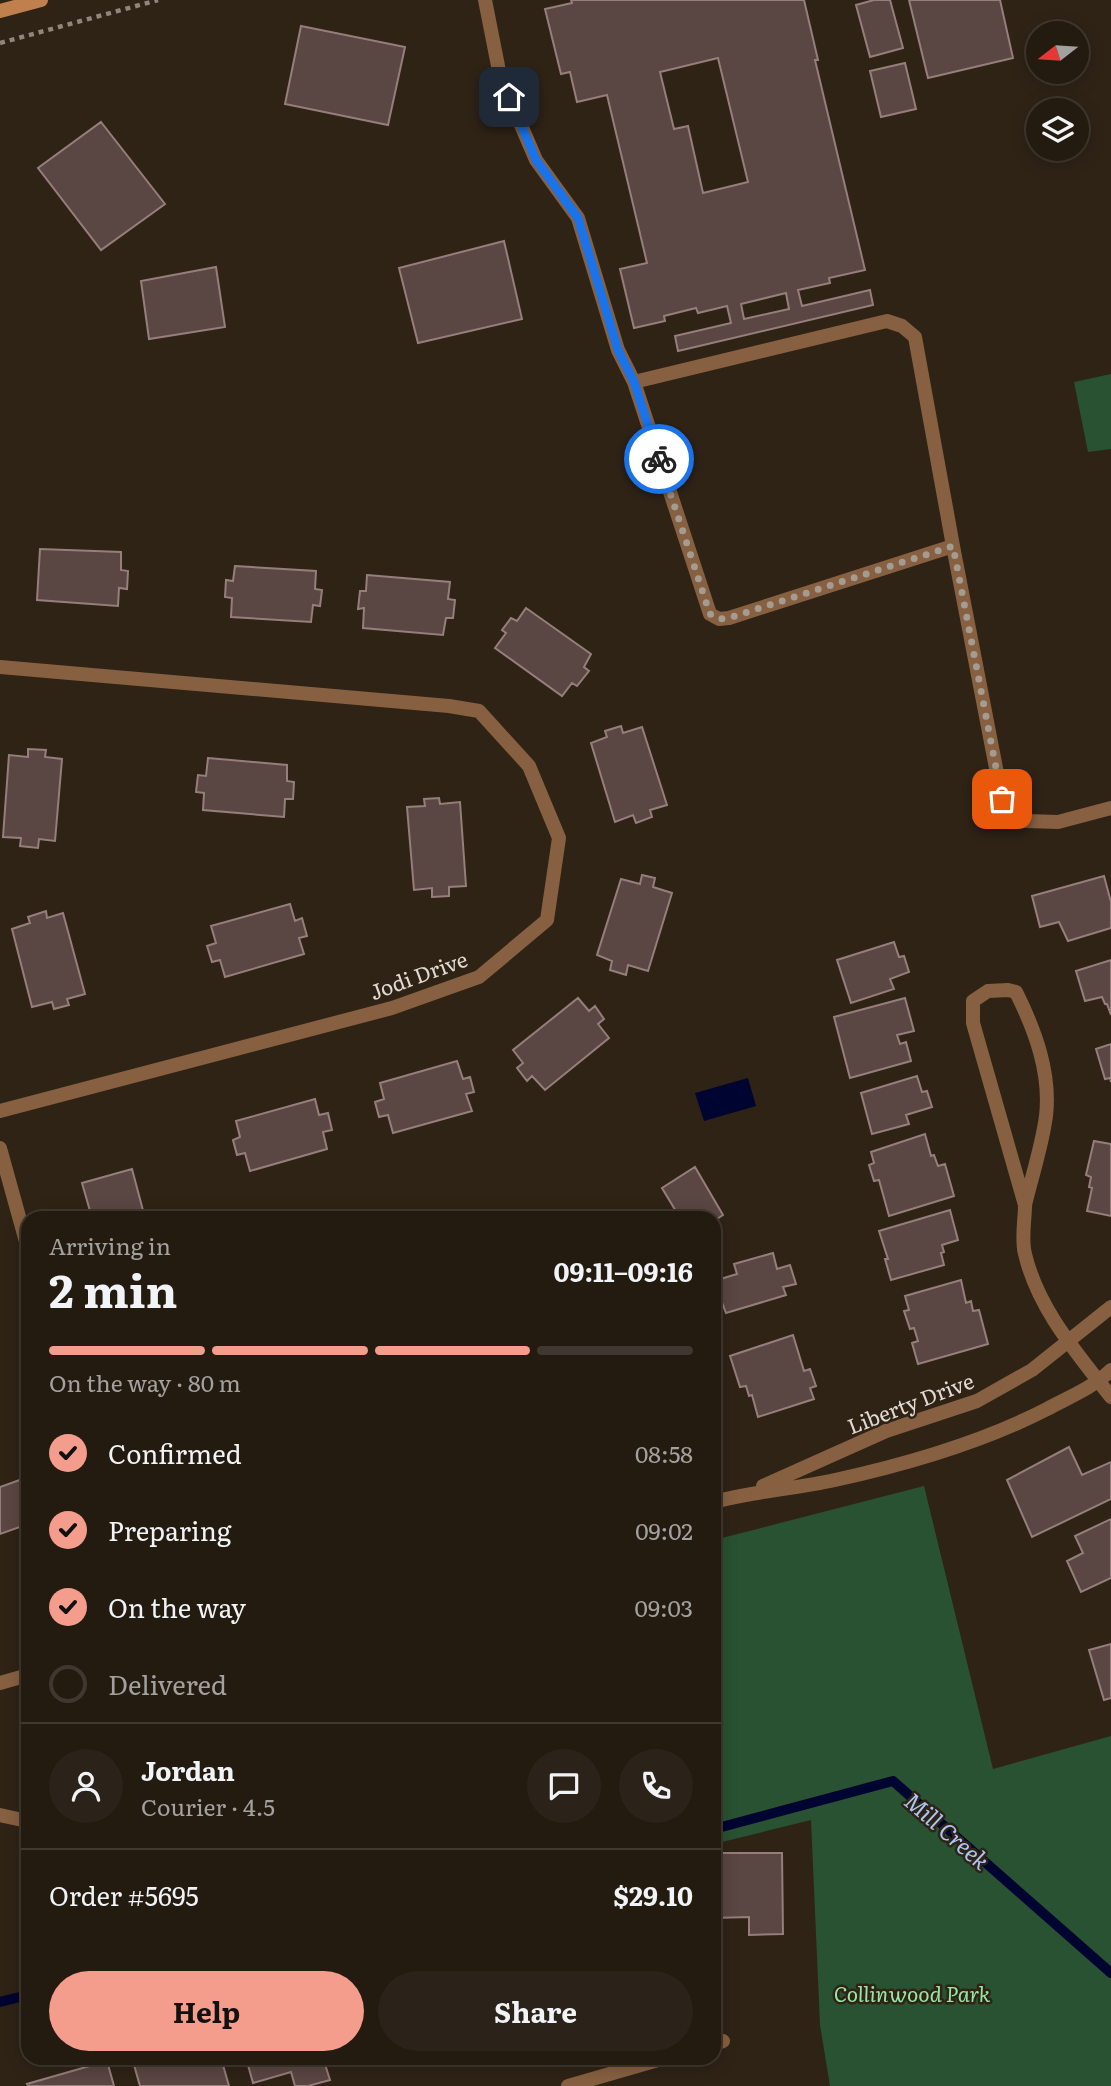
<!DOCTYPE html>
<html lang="en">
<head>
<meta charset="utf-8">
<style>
	:root { --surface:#231a10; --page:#2b2319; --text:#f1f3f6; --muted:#a3a19f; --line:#403830; --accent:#f49d8d }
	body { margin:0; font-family:Literata,serif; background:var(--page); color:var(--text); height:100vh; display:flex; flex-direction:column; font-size:26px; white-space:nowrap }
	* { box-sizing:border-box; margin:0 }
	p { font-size:23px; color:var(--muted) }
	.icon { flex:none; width:38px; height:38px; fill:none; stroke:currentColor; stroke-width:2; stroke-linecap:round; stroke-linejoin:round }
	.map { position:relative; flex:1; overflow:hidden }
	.panel { position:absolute; left:21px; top:1211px; width:700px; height:854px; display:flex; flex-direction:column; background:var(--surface); border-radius:21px; box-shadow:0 4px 18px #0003,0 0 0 2px var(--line) }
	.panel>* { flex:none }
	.needle { width:46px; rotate:253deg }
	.tools { position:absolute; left:1026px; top:21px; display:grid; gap:14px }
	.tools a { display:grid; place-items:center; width:63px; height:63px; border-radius:50%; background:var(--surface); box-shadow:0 4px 18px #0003,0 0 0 2px var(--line); font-size:35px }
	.pin { position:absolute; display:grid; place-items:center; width:60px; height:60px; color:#fff; margin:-30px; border-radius:14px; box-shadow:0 4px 10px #0006 }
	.courier { position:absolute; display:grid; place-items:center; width:70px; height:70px; margin:-35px; border:5px solid #1a73e8; border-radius:50%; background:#fff; color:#222; box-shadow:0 2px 9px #0007 }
	.overview em { font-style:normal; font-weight:700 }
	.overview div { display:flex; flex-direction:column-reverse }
	.overview { display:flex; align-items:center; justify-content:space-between; height:119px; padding:0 28px }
	h1 { font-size:46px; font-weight:700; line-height:52px }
	.bar { display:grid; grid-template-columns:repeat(4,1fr); gap:10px 7px; align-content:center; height:84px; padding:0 28px }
	.bar i { height:9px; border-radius:5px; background:var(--line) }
	.bar .selected { background:var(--accent) }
	.bar p { grid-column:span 4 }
	.line { display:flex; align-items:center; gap:18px; padding:0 28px; border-top:2px solid var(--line) }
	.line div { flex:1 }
	.round { display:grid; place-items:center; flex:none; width:74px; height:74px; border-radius:37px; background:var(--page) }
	ol { padding:0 28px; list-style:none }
	li { display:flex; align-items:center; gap:21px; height:77px }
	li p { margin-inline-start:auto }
	li .icon { padding:7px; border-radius:50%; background:var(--accent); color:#111; stroke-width:4 }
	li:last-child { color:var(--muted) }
	li i { width:38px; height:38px; border:4px solid var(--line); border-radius:50% }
	.action { display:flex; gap:14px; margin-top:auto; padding:14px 28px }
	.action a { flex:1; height:80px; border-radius:42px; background:var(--accent); color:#111; font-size:28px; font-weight:700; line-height:80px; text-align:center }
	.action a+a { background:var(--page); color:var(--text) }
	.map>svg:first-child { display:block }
	.green { fill:#285231 }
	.water { fill:#000430 }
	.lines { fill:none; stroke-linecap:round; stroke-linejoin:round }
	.stream { stroke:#000430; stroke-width:10 }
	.building { fill:#5a4643; stroke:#957e7b; stroke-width:2; fill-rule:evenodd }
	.path { stroke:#90867c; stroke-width:4.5; stroke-dasharray:5 5; stroke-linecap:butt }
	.lane { stroke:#876041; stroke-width:14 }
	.street { stroke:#876041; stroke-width:14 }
	.secondary { stroke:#bf804d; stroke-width:14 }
	.done { stroke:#a49b91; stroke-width:7; stroke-dasharray:0 12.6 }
	.route { stroke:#1a73e8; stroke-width:9 }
	.labels { text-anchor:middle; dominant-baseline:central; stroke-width:5; stroke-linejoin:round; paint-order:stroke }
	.street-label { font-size:21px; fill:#e3dbd3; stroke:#2f2316 }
	.park-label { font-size:21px; font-style:italic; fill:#96e7a5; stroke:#2f2316 }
	.water-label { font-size:23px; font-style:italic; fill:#aac6f5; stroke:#2f2316 }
</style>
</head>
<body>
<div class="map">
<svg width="1111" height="2086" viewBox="0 0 1111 2086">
	<rect width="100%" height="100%" fill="#2f2316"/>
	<path class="green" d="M1111 374V449L1088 452 1074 382Z
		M924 1486 993 1769 1111 1736V2086H830L820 2025 811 1820 714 1844V1540Z"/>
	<path class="water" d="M748 1078 756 1106 704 1121 695 1093Z"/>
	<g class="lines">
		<path class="stream" d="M714 1829 893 1781 1111 1973
			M0 2002 28 1995"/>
	</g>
	<path class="building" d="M571 0H804L818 60H815L865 270 829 278 830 283 798 290 802 306 870 290 873 305 678 351 675 336 731 323 727 306 698 313 696 308 664 316 665 321 634 328 620 269 647 263 607 95 577 102 570 72 561 74 545 9 572 3ZM718 58 748 182 703 193 688 126 674 129 660 72ZM786 293 789 309 744 319 741 304Z
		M874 0H890L903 48 870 57 856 5Z
		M909 0H1000L1013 58 928 78Z
		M301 26 405 47 388 125 285 104Z
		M905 63 916 109 881 117 870 71Z
		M101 122 165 204 101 250 38 168Z
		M504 241 522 319 418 343 399 268Z
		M216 267 225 327 149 339 141 281Z
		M40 549 121 552V570L128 571 127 589 119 588 118 606 37 600Z
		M235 566 316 571 315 589 322 590 320 606 313 605 311 622 231 617 232 598 225 597 226 580 233 581Z
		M367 575 450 582 448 599 455 600 453 618H446L443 635 363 628 364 608 358 609 360 591H366Z
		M526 608 591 654 584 667 589 671 577 686 572 683 562 696 495 648 506 633 502 630 511 618 517 621Z
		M621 726 623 733 642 727 667 805 650 810 652 817 636 823 633 815 615 822 591 743 607 737 605 731Z
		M28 749 46 750 45 757 62 759 55 841 39 839 38 848 20 846 21 838 3 837 9 755 28 757Z
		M208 758 287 765V781L294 782 293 799H285L284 817 203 810 204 793 196 792 198 775 206 776Z
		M439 798 440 804 460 802 466 886 449 887V896L432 897V888L414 890 407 807 425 806 424 799Z
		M642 875 655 878 653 887 672 893 648 971 628 965 626 975 610 970 612 961 597 955 621 879 640 884Z
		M1104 876 1111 902V928L1068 941 1059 922 1040 927 1032 896Z
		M290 904 295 921 302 918 307 936 299 938 304 954 225 977 220 960 212 962 207 946 216 943 211 926Z
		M46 911 47 918 63 913 85 994 67 999 69 1005 54 1009 52 1002 32 1007 12 929 30 923 28 917Z
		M894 942 899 957 904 956 909 972 890 979 894 989 851 1003 837 960Z
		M1111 960V1015L1107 1004H1105L1102 997 1085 1001 1076 971Z
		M578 998 589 1011 595 1006 604 1019 598 1024 609 1038 545 1090 532 1076 527 1081 517 1068 523 1063 513 1050Z
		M905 998 914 1031 897 1035 900 1044 906 1042 911 1061 850 1078 834 1017Z
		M1111 1044V1082L1110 1078 1105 1079 1096 1049Z
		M457 1061 463 1079 470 1077 474 1092 466 1094 472 1111 393 1133 388 1115 379 1117 375 1102 384 1099 380 1083Z
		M917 1076 922 1092 927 1091 932 1107 906 1115 909 1124 872 1134 861 1093Z
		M315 1099 319 1115 328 1113 332 1130 323 1132 327 1149 250 1171 245 1153 237 1155 233 1140 240 1137 236 1121Z
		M925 1134 931 1156 934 1155 938 1166 945 1164 954 1196 889 1216 879 1180 874 1181 869 1165 874 1163 871 1152Z
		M1094 1141 1111 1144V1216L1087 1211 1092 1188 1089 1187 1091 1177 1086 1175Z
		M695 1167 723 1215 714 1221V1218H680L662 1188Z
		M132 1169 145 1218H92L82 1183Z
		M950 1210 958 1240 942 1245 944 1252 941 1253 944 1265 891 1280 885 1259H888L879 1231Z
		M773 1253 777 1269 790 1265 796 1284 783 1287 786 1295 726 1313 714 1281 737 1274 734 1264Z
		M961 1280 966 1303 971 1301 973 1311 979 1310 988 1344 918 1364 912 1343 918 1341 914 1328 910 1329 904 1311 909 1310 905 1296Z
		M793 1335 804 1371 810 1369 816 1386 810 1388 814 1399 758 1417 752 1395 749 1396 746 1386 740 1387 730 1356Z
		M1069 1447 1082 1475 1111 1462V1499L1032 1537 1007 1480Z
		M28 1477V1524L0 1534V1487Z
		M1111 1519V1578L1081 1592 1067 1561 1083 1553 1075 1536Z
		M1111 1644V1698L1104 1700 1089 1650Z
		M722 1853H782L783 1934 749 1935V1917L714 1918V1865H722Z
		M132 2058H168L169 2063 189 2058H221L229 2086H140Z
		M246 2058H323L330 2080 308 2086H295L291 2072 253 2083Z
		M107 2061 114 2086H28L27 2084Z"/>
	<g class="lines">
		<path class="path" d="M0 43 158 0"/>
		<path class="lane" d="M485 0 500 76 536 160 578 218 618 350 634 382 710 614 719 619 729 618 953 546 1002 799 1026 821 1058 822 1111 808
			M634 382 887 321 902 326 915 337 953 546
			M0 1815 27 1821"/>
		<path class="street" d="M0 667 449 706 479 711 529 766 559 838 547 920 479 977 392 1008 0 1111
			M1008 990 1016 992C1035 1030 1051 1073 1046 1116 1042 1146 1032 1176 1025 1205L973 1023V1001L988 991Z
			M0 1148 28 1249
			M1025 1205C1025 1220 1021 1239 1025 1254 1038 1309 1077 1353 1111 1397
			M763 1486 886 1431 977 1401 1032 1370 1111 1307
			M714 1502C754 1491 795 1489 835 1480 908 1464 981 1443 1047 1409 1069 1397 1093 1388 1111 1370
			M0 1683 28 1675
			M714 2044 723 2041
			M568 2086 665 2058"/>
		<path class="secondary" d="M0 11 41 0"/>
	</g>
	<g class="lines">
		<path class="done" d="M659 459 710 614 719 619 729 618 953 546 1002 799"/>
		<path class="route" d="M509 97 536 160 578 218 618 350 634 382 659 459"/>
	</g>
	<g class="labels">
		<g class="street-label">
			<text transform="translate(418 974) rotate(-20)">Jodi Drive</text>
			<text transform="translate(910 1402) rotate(-21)">Liberty Drive</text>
		</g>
		<g class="park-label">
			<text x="912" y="1992">Collinwood Park</text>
		</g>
		<g class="water-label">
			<text transform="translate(948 1830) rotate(41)">Mill Creek</text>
		</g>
	</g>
</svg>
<div class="tools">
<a><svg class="needle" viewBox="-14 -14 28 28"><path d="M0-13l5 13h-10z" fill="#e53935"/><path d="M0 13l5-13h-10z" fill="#a3a19f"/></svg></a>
<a><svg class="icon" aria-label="layers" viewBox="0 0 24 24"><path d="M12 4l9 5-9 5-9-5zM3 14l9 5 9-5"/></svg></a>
</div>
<div class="pin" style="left:1002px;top:799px;background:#ea580c"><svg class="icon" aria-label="bag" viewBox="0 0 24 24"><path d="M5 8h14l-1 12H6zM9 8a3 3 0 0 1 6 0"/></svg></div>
<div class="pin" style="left:509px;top:97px;background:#1f2937"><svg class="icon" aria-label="home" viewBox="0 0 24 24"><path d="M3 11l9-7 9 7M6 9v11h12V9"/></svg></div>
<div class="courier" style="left:659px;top:459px"><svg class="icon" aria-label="bike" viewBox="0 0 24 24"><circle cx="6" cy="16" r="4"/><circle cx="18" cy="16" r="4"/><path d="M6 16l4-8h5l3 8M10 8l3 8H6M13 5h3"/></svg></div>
<section class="panel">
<div class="overview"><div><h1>2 min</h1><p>Arriving in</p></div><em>09:11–09:16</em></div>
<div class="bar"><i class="selected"></i><i class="selected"></i><i class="selected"></i><i></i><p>On the way · 80 m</p></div>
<ol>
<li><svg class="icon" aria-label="check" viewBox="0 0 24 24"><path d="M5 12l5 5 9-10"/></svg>Confirmed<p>08:58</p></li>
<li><svg class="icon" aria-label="check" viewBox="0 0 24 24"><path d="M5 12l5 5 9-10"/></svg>Preparing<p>09:02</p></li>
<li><svg class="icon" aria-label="check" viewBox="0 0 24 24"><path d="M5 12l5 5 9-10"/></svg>On the way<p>09:03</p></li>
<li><i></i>Delivered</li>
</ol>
<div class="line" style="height:126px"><a class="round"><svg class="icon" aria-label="person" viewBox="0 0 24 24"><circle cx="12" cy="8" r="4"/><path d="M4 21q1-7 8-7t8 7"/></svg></a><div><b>Jordan</b><p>Courier · 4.5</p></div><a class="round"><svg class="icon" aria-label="chat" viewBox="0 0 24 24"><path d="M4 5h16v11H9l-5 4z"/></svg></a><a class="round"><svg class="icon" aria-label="phone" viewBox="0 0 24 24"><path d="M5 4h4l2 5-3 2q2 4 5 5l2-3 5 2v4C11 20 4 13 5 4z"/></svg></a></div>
<div class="line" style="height:91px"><div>Order #5695</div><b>$29.10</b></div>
<div class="action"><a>Help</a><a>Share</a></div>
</section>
</div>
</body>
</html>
